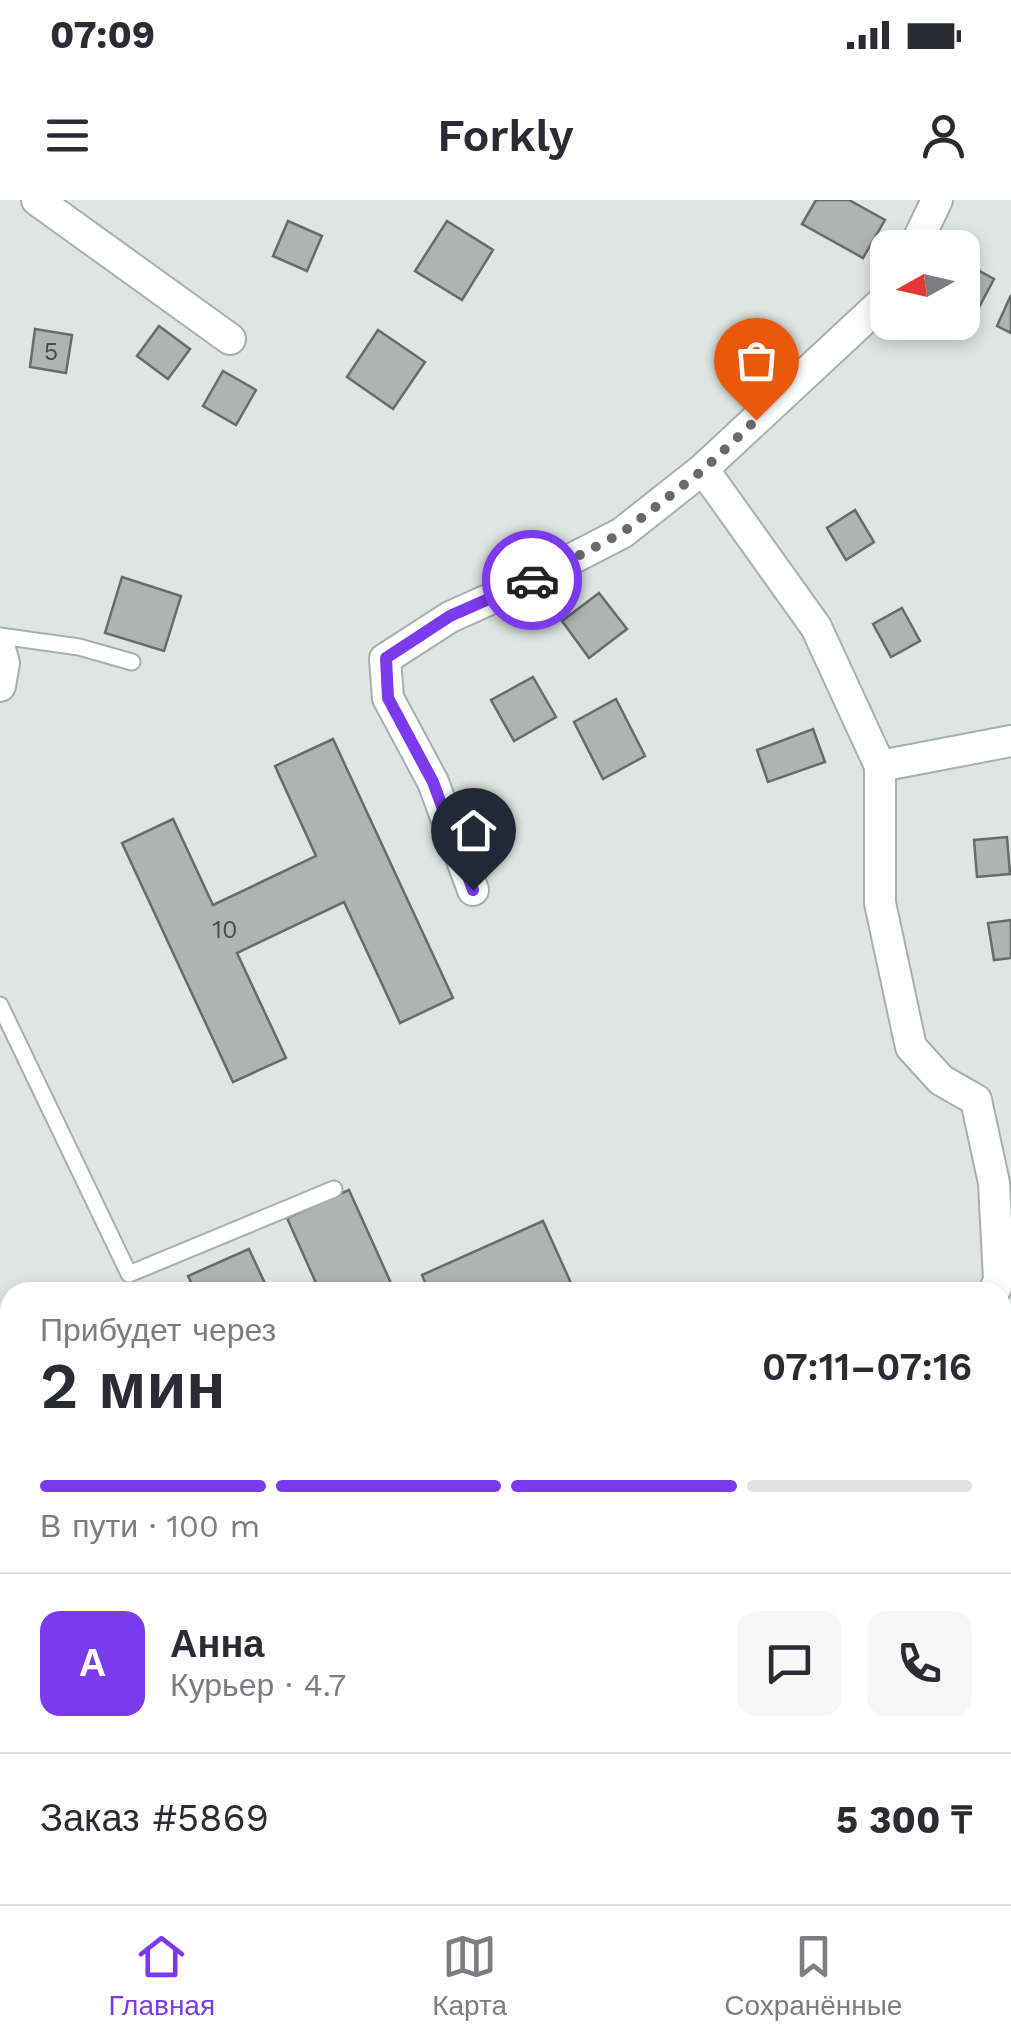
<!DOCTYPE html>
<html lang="ru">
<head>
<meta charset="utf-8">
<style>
	:root { --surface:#fff; --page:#f7f7f7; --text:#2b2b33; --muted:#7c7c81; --line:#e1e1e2; --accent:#7c3aed }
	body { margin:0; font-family:"Work Sans",sans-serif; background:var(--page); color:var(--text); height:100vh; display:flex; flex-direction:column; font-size:38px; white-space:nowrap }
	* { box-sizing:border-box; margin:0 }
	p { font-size:32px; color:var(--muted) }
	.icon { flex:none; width:55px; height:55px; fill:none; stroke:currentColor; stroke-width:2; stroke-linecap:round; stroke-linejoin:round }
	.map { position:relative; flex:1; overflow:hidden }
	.details { position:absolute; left:0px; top:1082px; width:1012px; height:622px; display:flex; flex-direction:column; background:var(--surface); border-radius:30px 30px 0 0; box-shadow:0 5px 15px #0003 }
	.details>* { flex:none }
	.needle { width:65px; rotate:262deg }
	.tools { position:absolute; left:870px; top:30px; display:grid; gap:20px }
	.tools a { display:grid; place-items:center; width:110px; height:110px; border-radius:20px; background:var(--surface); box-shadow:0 5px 15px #0003; font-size:50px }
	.pin { position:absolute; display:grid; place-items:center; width:85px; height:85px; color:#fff; margin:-102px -42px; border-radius:50% 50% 50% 0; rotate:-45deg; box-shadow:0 0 10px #0007 }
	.pin .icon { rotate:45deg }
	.courier { position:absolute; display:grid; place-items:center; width:100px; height:100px; margin:-50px; border:8px solid #7c3aed; border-radius:50%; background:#fff; color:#222; box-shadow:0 2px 12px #0007 }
	.overview em { font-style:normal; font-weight:600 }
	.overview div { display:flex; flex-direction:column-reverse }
	.overview { display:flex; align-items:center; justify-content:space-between; height:170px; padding:0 40px }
	h1 { font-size:65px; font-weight:600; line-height:75px }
	.bar { display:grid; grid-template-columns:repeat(4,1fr); gap:15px 10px; align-content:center; height:120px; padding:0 40px }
	.bar i { height:12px; border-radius:8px; background:var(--line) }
	.bar .selected { background:var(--accent) }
	.bar p { grid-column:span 4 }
	.line { display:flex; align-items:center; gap:25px; padding:0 40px; border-top:2px solid var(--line) }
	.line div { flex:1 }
	.round { display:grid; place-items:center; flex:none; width:105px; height:105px; border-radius:20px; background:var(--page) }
	.status { display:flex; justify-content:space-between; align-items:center; height:70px; padding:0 50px; background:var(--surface); direction:ltr }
	.status svg { height:28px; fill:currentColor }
	header { display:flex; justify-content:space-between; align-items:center; height:130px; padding:0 40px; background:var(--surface); font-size:45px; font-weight:600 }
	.tab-bar { display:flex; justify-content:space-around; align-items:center; height:140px; border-top:2px solid var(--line); background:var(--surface); font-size:28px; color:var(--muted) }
	.tab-bar a { display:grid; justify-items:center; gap:5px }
	.tab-bar .selected { color:var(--accent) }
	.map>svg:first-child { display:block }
	.building { fill:#aeb4b1; stroke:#666c69; stroke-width:2.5 }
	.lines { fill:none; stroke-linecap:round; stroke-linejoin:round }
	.lane-casing { stroke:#a8aeab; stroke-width:19 }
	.street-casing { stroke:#a8aeab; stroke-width:34 }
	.lane { stroke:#fff; stroke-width:15 }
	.street { stroke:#fff; stroke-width:30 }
	.done { stroke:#686b6a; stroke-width:10; stroke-dasharray:0 18 }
	.route { stroke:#7c3aed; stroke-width:12 }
	.labels { text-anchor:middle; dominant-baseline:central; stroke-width:10; stroke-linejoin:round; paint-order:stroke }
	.number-label { font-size:25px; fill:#4a4c4b }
</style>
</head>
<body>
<div class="status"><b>07:09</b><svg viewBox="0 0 49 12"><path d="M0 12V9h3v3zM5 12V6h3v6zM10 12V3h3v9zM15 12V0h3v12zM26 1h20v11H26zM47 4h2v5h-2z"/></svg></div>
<header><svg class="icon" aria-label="menu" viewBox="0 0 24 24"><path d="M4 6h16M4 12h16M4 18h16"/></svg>Forkly<svg class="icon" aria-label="person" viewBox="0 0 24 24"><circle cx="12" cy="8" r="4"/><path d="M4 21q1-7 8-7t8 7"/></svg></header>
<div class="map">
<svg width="1011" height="1704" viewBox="0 0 1011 1704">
	<rect width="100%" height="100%" fill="#dfe5e2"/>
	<path class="building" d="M816 0H849L885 20 863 58 802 24Z
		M288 21 322 36 307 71 273 56Z
		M447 21 493 50 462 100 415 71Z
		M965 63 994 79 977 111 962 104Z
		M1011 95V133L997 126Z
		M159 126 190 149 168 179 137 156Z
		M35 129 72 135 66 173 30 167Z
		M378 130 425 162 393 209 347 177Z
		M223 171 256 190 236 225 203 206Z
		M855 310 874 342 846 360 827 328Z
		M122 377 181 396 164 451 105 433Z
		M599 393 627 429 589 458 562 421Z
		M902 408 920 441 891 457 873 424Z
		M533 477 556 517 514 541 491 500Z
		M616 499 645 556 603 579 574 522Z
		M813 529 825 562 768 582 757 550Z
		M333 539 453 798 400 823 344 702 237 753 286 858 233 882 122 643 173 619 213 705 316 656 275 566Z
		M1007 637 1010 674 977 677 974 640Z
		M1011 720V758L994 760 988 723Z
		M349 990 395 1092H320L287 1018Z
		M543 1021 575 1092H429L422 1075Z
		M249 1049 269 1092H196L188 1076Z"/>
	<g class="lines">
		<g class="lane-casing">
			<path id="lane" d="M0 436 79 447 132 462
				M0 805 129 1074 334 989"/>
		</g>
		<g class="street-casing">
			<path id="street" d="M37 0 230 139
				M914 48 937 0
				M703 269 816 427 880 566V703L911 847 941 880 976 900 994 983 999 1080 994 1092
				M0 449 4 463 0 486
				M880 566 1011 541
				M473 690 433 582 388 498 385 459 450 417 517 387 622 333 703 269 888 97
				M1002 1180 1011 1188
				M0 1345 10 1361
				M167 1695 169 1704"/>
		</g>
		<use href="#lane" class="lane"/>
		<use href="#street" class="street"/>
	</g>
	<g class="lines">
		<path class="done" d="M532 380 622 333 703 270 756 220"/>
		<path class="route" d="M473 690 433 582 388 498 386 458 450 416 532 380"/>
	</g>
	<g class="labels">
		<g class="number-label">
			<text x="51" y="151">5</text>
			<text x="225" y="729">10</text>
		</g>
	</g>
</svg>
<div class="tools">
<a><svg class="needle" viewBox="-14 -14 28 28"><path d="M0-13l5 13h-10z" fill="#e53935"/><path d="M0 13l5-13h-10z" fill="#7c7c81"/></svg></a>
</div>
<div class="pin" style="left:756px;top:220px;background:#ea580c"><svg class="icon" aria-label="bag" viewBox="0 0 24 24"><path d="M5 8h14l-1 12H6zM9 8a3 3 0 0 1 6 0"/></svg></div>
<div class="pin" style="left:473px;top:690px;background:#1f2937"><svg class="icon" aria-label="home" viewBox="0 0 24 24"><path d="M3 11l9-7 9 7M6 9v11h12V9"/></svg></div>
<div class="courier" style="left:532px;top:380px"><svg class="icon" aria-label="car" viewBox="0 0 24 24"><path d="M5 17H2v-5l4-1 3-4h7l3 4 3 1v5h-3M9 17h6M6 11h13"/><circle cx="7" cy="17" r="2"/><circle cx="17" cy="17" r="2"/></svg></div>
<section class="details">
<div class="overview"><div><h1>2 мин</h1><p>Прибудет через</p></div><em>07:11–07:16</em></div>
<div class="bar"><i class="selected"></i><i class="selected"></i><i class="selected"></i><i></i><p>В пути · 100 m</p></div>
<div class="line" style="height:180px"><b class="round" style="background:var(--accent);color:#fff">А</b><div><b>Анна</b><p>Курьер · 4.7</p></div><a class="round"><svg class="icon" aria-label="chat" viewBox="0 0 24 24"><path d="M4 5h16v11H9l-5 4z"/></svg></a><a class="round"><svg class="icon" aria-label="phone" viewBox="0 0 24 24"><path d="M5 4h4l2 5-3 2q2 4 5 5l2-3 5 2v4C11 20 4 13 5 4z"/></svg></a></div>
<div class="line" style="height:130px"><div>Заказ #5869</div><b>5 300 ₸</b></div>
</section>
</div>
<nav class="tab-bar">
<a class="selected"><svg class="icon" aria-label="home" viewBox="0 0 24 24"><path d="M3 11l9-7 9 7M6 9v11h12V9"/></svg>Главная</a>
<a><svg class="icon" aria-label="map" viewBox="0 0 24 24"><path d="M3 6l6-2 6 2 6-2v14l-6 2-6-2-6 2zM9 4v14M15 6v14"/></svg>Карта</a>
<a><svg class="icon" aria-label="saved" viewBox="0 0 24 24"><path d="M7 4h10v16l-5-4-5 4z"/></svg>Сохранённые</a>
</nav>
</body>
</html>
